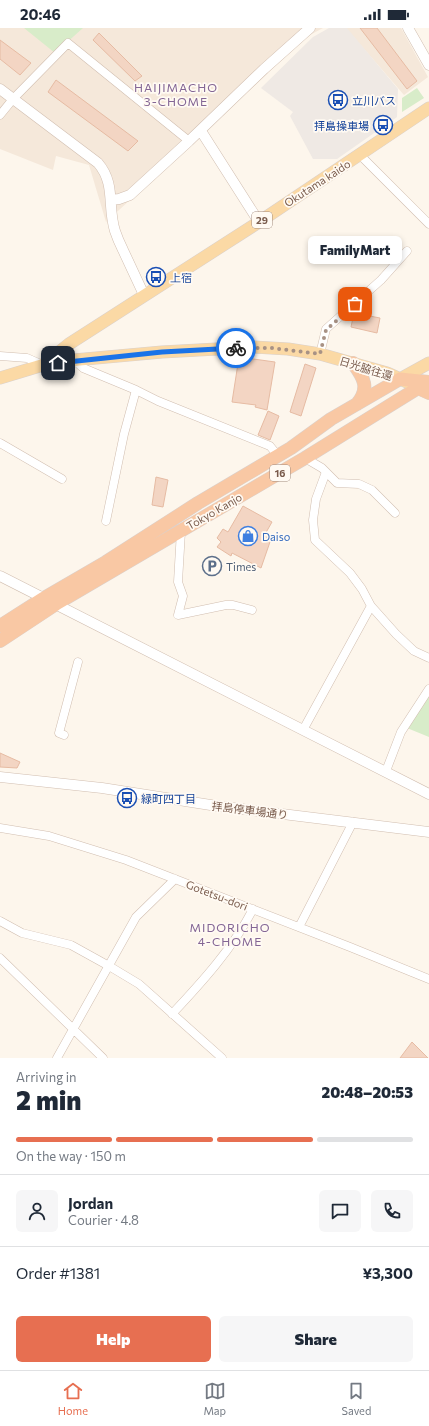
<!DOCTYPE html>
<html lang="en">
<head>
<meta charset="utf-8">
<style>
	:root { --surface:#fff; --page:#f6f6f7; --text:#1f2937; --muted:#747a83; --line:#e0e1e3; --accent:#e76f51 }
	body { margin:0; font-family:Commissioner,"Noto Sans JP",sans-serif; background:var(--page); color:var(--text); height:100vh; display:flex; flex-direction:column; font-size:15px; white-space:nowrap }
	* { box-sizing:border-box; margin:0 }
	p { font-size:13px; color:var(--muted) }
	.icon { flex:none; width:22px; height:22px; fill:none; stroke:currentColor; stroke-width:2; stroke-linecap:round; stroke-linejoin:round }
	.map { position:relative; height:1030px; overflow:hidden }
	.sheet { display:flex; flex-direction:column; background:var(--surface); flex:1 }
	.sheet>* { flex:none }
	.pin { position:absolute; display:grid; place-items:center; width:34px; height:34px; color:#fff; margin:-17px; border-radius:8px; box-shadow:0 2px 6px #0006 }
	.courier { position:absolute; display:grid; place-items:center; width:40px; height:40px; margin:-20px; border:3px solid #1a73e8; border-radius:50%; background:#fff; color:#222; box-shadow:0 1px 5px #0007 }
	.bubble { position:absolute; height:28px; border-radius:6px; background:var(--surface); box-shadow:0 2px 6px #0003; font-size:13px; font-weight:800; line-height:28px; text-align:center }
	.overview em { font-style:normal; font-weight:800 }
	.overview div { display:flex; flex-direction:column-reverse }
	.overview { display:flex; align-items:center; justify-content:space-between; height:68px; padding:0 16px }
	h1 { font-size:26px; font-weight:800; line-height:30px }
	.bar { display:grid; grid-template-columns:repeat(4,1fr); gap:6px 4px; align-content:center; height:48px; padding:0 16px }
	.bar i { height:5px; border-radius:3px; background:var(--line) }
	.bar .current { background:var(--accent) }
	.bar p { grid-column:span 4 }
	.line { display:flex; align-items:center; gap:10px; padding:0 16px; border-top:1px solid var(--line) }
	.line div { flex:1 }
	.round { display:grid; place-items:center; flex:none; width:42px; height:42px; border-radius:6px; background:var(--page) }
	.action { display:flex; gap:8px; margin-top:auto; padding:8px 16px }
	.action a { flex:1; height:46px; border-radius:6px; background:var(--accent); color:#fff; font-size:16px; font-weight:800; line-height:46px; text-align:center }
	.action a+a { background:var(--page); color:var(--text) }
	.status { display:flex; justify-content:space-between; align-items:center; height:28px; padding:0 20px; background:var(--surface); direction:ltr }
	.status svg { height:11px; fill:currentColor }
	.dock { display:flex; justify-content:space-around; align-items:center; height:56px; border-top:1px solid var(--line); background:var(--surface); font-size:11px; color:var(--muted) }
	.dock a { display:grid; justify-items:center; gap:2px }
	.dock .current { color:var(--accent) }
	.map>svg:first-child { display:block }
	.residential { fill:#f5e8da }
	.industrial { fill:#efe9e4 }
	.green { fill:#d8ecc9 }
	.building { fill:#f3d5c3; stroke:#e6bba3 }
	.lines { fill:none; stroke-linecap:round; stroke-linejoin:round }
	.minor-casing { stroke:#d1beb0; stroke-width:9 }
	.tertiary-casing { stroke:#d1beb0; stroke-width:11 }
	.primary-casing { stroke:#dad1cd; stroke-width:13 }
	.trunk-casing { stroke:#dad1cd; stroke-width:14 }
	.minor { stroke:#fff; stroke-width:8 }
	.tertiary { stroke:#fff; stroke-width:10 }
	.primary { stroke:#fbd9a5; stroke-width:12 }
	.trunk { stroke:#f9c8a4; stroke-width:13 }
	.done { stroke:#a89285; stroke-width:4; stroke-dasharray:0 7.2 }
	.route { stroke:#1a73e8; stroke-width:5 }
	.labels { text-anchor:middle; dominant-baseline:central; stroke-width:3.5; stroke-linejoin:round; paint-order:stroke }
	.shield { fill:#fffaf3; stroke:#a28b7f; stroke-width:1 }
	.shield-label { font-size:10px; font-weight:bold; fill:#7a5c4d }
	.transit-label { font-size:11px; fill:#164399; stroke:#fffaf3; text-anchor:start }
	.street-label { font-size:11px; fill:#7a5c4d; stroke:#fffaf3 }
	.shop-label { font-size:11px; fill:#366cbe; stroke:#fffaf3; text-anchor:start }
	.service-label { font-size:11px; fill:#4e5e75; stroke:#fffaf3; text-anchor:start }
	.neighbourhood-label { font-size:12px; letter-spacing:1px; fill:#846695; stroke:#fffaf3 }
</style>
</head>
<body>
<div class="status"><b>20:46</b><svg viewBox="0 0 49 12"><path d="M0 12V9h3v3zM5 12V6h3v6zM10 12V3h3v9zM15 12V0h3v12zM26 1h20v11H26zM47 4h2v5h-2z"/></svg></div>
<div class="map">
<svg width="429" height="1030" viewBox="0 0 429 1030">
	<rect width="100%" height="100%" fill="#fdf6ec"/>
	<path class="residential" d="M0 0H323L308 8 106 194 89 137 56 128 53 142 0 121Z
		M346 0H401L428 49 404 67Z"/>
	<path class="industrial" d="M329 0H347L398 61 397 89 337 131H313L290 88 293 84 261 60 313 9Z"/>
	<path class="green" d="M24 0H83L55 25Z
		M417 60 424 70 402 84V70Z
		M429 664V709L407 700Z"/>
	<path class="building" d="M360 0H377L417 53 407 61Z
		M99 5 142 48 135 53 93 12Z
		M0 12 31 35 20 47 0 31Z
		M56 52 138 113 128 123 48 64Z
		M354 285 380 290 377 305 351 299Z
		M239 329 275 334 267 382 255 379 256 377 232 374Z
		M305 336 316 340 301 388 290 384Z
		M268 383 279 388 270 412 258 407Z
		M156 449 168 452 163 479 152 477Z
		M243 478 272 494 264 508 271 511 261 540 232 525 231 528 217 519 221 514 217 510 223 501 228 504Z
		M0 725 20 734 17 740 0 739Z
		M412 1014 428 1030H400Z"/>
	<g class="lines">
		<g class="minor-casing">
			<path id="minor" d="M0 87 13 71 68 15 189 113
				M360 127 429 196
				M320 326 326 301 381 252 407 223
				M0 328 27 330 43 337
				M74 332 83 340 136 362 158 373 270 418 278 428
				M0 415 62 451
				M305 430 322 440 326 444 316 471 313 492 315 512 350 545 362 561 371 578 396 606 414 623 429 630
				M326 444 337 455 359 456 372 462 395 485
				M106 493 124 406 136 362
				M181 503 178 554 183 568 178 587 226 577H233L252 582
				M303 702 371 578
				M64 707 59 705 78 634
				M386 743 401 704 429 661
				M0 800 49 808 126 832 350 919 429 951
				M0 893 22 905 71 917 109 938 139 956 222 1030
				M299 899 353 794
				M0 930 103 1030
				M172 986C202 954 233 920 253 881
				M57 1030 136 889 175 851"/>
		</g>
		<g class="tertiary-casing">
			<path id="tertiary" d="M408 0 429 37
				M0 61 98 135C116 156 107 178 115 203 117 209 120 216 123 222 130 237 137 252 144 267
				M201 103 259 194
				M111 172 119 171 130 167 189 113 264 41 310 0
				M0 548 429 766
				M0 749 102 760 217 778 429 804"/>
		</g>
		<g class="primary-casing">
			<path id="primary" d="M44 337 74 332 162 324 253 319 288 321 320 326 387 345 407 354
				M0 350 43 337 69 316 259 194 429 80
				M400 351 429 335"/>
		</g>
		<g class="trunk-casing">
			<path id="trunk" d="M353 335C364 350 370 360 357 376
				M0 598 44 570 106 534 198 475 291 420 331 391 400 351 429 354
				M0 613 56 576 305 430 418 360 429 365"/>
		</g>
		<use href="#minor" class="minor"/>
		<use href="#tertiary" class="tertiary"/>
		<use href="#primary" class="primary"/>
		<use href="#trunk" class="trunk"/>
	</g>
	<g class="lines">
		<path class="done" d="M236 320H272L320 326 326 302 355 276"/>
		<path class="route" d="M58 335 162 324 236 320"/>
	</g>
	<defs>
		<g id="bus-ring" transform="scale(1)"><circle r="9.5" fill="#fffaf3" stroke="#1a4fb4" stroke-width="1.5"/><path d="M-5-6H5V4H4V6H2V4H-2V6H-4V4H-5ZM-3.5-4V0h7V-4ZM-3.5 1.2v1.5H-2V1.2ZM2 1.2v1.5H3.5V1.2Z" fill="#1a4fb4"/></g>
		<g id="shop-ring" transform="scale(1)"><circle r="9.5" fill="#fffaf3" stroke="#3f7fe0" stroke-width="1.5"/><path d="M-5-2.5h2.3a2.7 3.5 0 0 1 5.4 0H5L5.5 6h-11ZM-1.5-2.5h3a1.5 2.3 0 0 0-3 0Z" fill="#3f7fe0"/></g>
		<g id="parking-ring" transform="scale(1)"><circle r="9.5" fill="#fffaf3" stroke="#5c6f8a" stroke-width="1.5"/><path d="M-3.5-5.5H1a3.5 3.5 0 0 1 0 7H-1V5.5H-3.5ZM-1-3.4V-.6H.8a1.4 1.4 0 0 0 0-2.8Z" fill="#5c6f8a"/></g>
	</defs>
	<g fill-rule="evenodd">
		<use href="#bus-ring" x="338" y="72"/>
		<use href="#bus-ring" x="383" y="97"/>
		<use href="#bus-ring" x="156" y="249"/>
		<use href="#shop-ring" x="248" y="508"/>
		<use href="#parking-ring" x="212" y="538"/>
		<use href="#bus-ring" x="127" y="770"/>
	</g>
	<g class="labels">
		<g class="shield">
			<rect x="252" y="184" width="20" height="16" rx="3"/>
			<rect x="270" y="437" width="20" height="16" rx="3"/>
		</g>
		<g class="shield-label">
			<text x="262" y="192">29</text>
			<text x="280" y="445">16</text>
		</g>
		<g class="transit-label">
			<text x="352" y="72">立川バス</text>
			<text x="369" y="97" text-anchor="end">拝島操車場</text>
			<text x="170" y="249">上宿</text>
			<text x="141" y="770">緑町四丁目</text>
		</g>
		<g class="street-label">
			<text transform="translate(317 155) rotate(-33)">Okutama kaido</text>
			<text transform="translate(366 340) rotate(17)">日光脇往還</text>
			<text transform="translate(214 483) rotate(-30)">Tokyo Kanjo</text>
			<text transform="translate(250 782) rotate(7)">拝島停車場通り</text>
			<text transform="translate(217 867) rotate(21)">Gotetsu-dori</text>
		</g>
		<g class="shop-label">
			<text x="262" y="508">Daiso</text>
		</g>
		<g class="service-label">
			<text x="226" y="538">Times</text>
		</g>
		<g class="neighbourhood-label">
			<text x="176" y="59">HAIJIMACHO<tspan x="176" dy="14">3-CHOME</tspan></text>
			<text x="230" y="899">MIDORICHO<tspan x="230" dy="14">4-CHOME</tspan></text>
		</g>
	</g>
</svg>
<div class="pin" style="left:355px;top:276px;background:#ea580c"><svg class="icon" aria-label="bag" viewBox="0 0 24 24"><path d="M5 8h14l-1 12H6zM9 8a3 3 0 0 1 6 0"/></svg></div>
<div class="pin" style="left:58px;top:335px;background:#1f2937"><svg class="icon" aria-label="home" viewBox="0 0 24 24"><path d="M3 11l9-7 9 7M6 9v11h12V9"/></svg></div>
<div class="courier" style="left:236px;top:320px"><svg class="icon" aria-label="bike" viewBox="0 0 24 24"><circle cx="6" cy="16" r="4"/><circle cx="18" cy="16" r="4"/><path d="M6 16l4-8h5l3 8M10 8l3 8H6M13 5h3"/></svg></div>
<div class="bubble" style="left:308px;top:208px;width:94px">FamilyMart</div>
</div>
<section class="sheet">
<div class="overview"><div><h1>2 min</h1><p>Arriving in</p></div><em>20:48–20:53</em></div>
<div class="bar"><i class="current"></i><i class="current"></i><i class="current"></i><i></i><p>On the way · 150 m</p></div>
<div class="line" style="height:72px"><a class="round"><svg class="icon" aria-label="person" viewBox="0 0 24 24"><circle cx="12" cy="8" r="4"/><path d="M4 21q1-7 8-7t8 7"/></svg></a><div><b>Jordan</b><p>Courier · 4.8</p></div><a class="round"><svg class="icon" aria-label="chat" viewBox="0 0 24 24"><path d="M4 5h16v11H9l-5 4z"/></svg></a><a class="round"><svg class="icon" aria-label="phone" viewBox="0 0 24 24"><path d="M5 4h4l2 5-3 2q2 4 5 5l2-3 5 2v4C11 20 4 13 5 4z"/></svg></a></div>
<div class="line" style="height:52px"><div>Order #1381</div><b>¥3,300</b></div>
<div class="action"><a>Help</a><a>Share</a></div>
</section>
<nav class="dock">
<a class="current"><svg class="icon" aria-label="home" viewBox="0 0 24 24"><path d="M3 11l9-7 9 7M6 9v11h12V9"/></svg>Home</a>
<a><svg class="icon" aria-label="map" viewBox="0 0 24 24"><path d="M3 6l6-2 6 2 6-2v14l-6 2-6-2-6 2zM9 4v14M15 6v14"/></svg>Map</a>
<a><svg class="icon" aria-label="saved" viewBox="0 0 24 24"><path d="M7 4h10v16l-5-4-5 4z"/></svg>Saved</a>
</nav>
</body>
</html>
